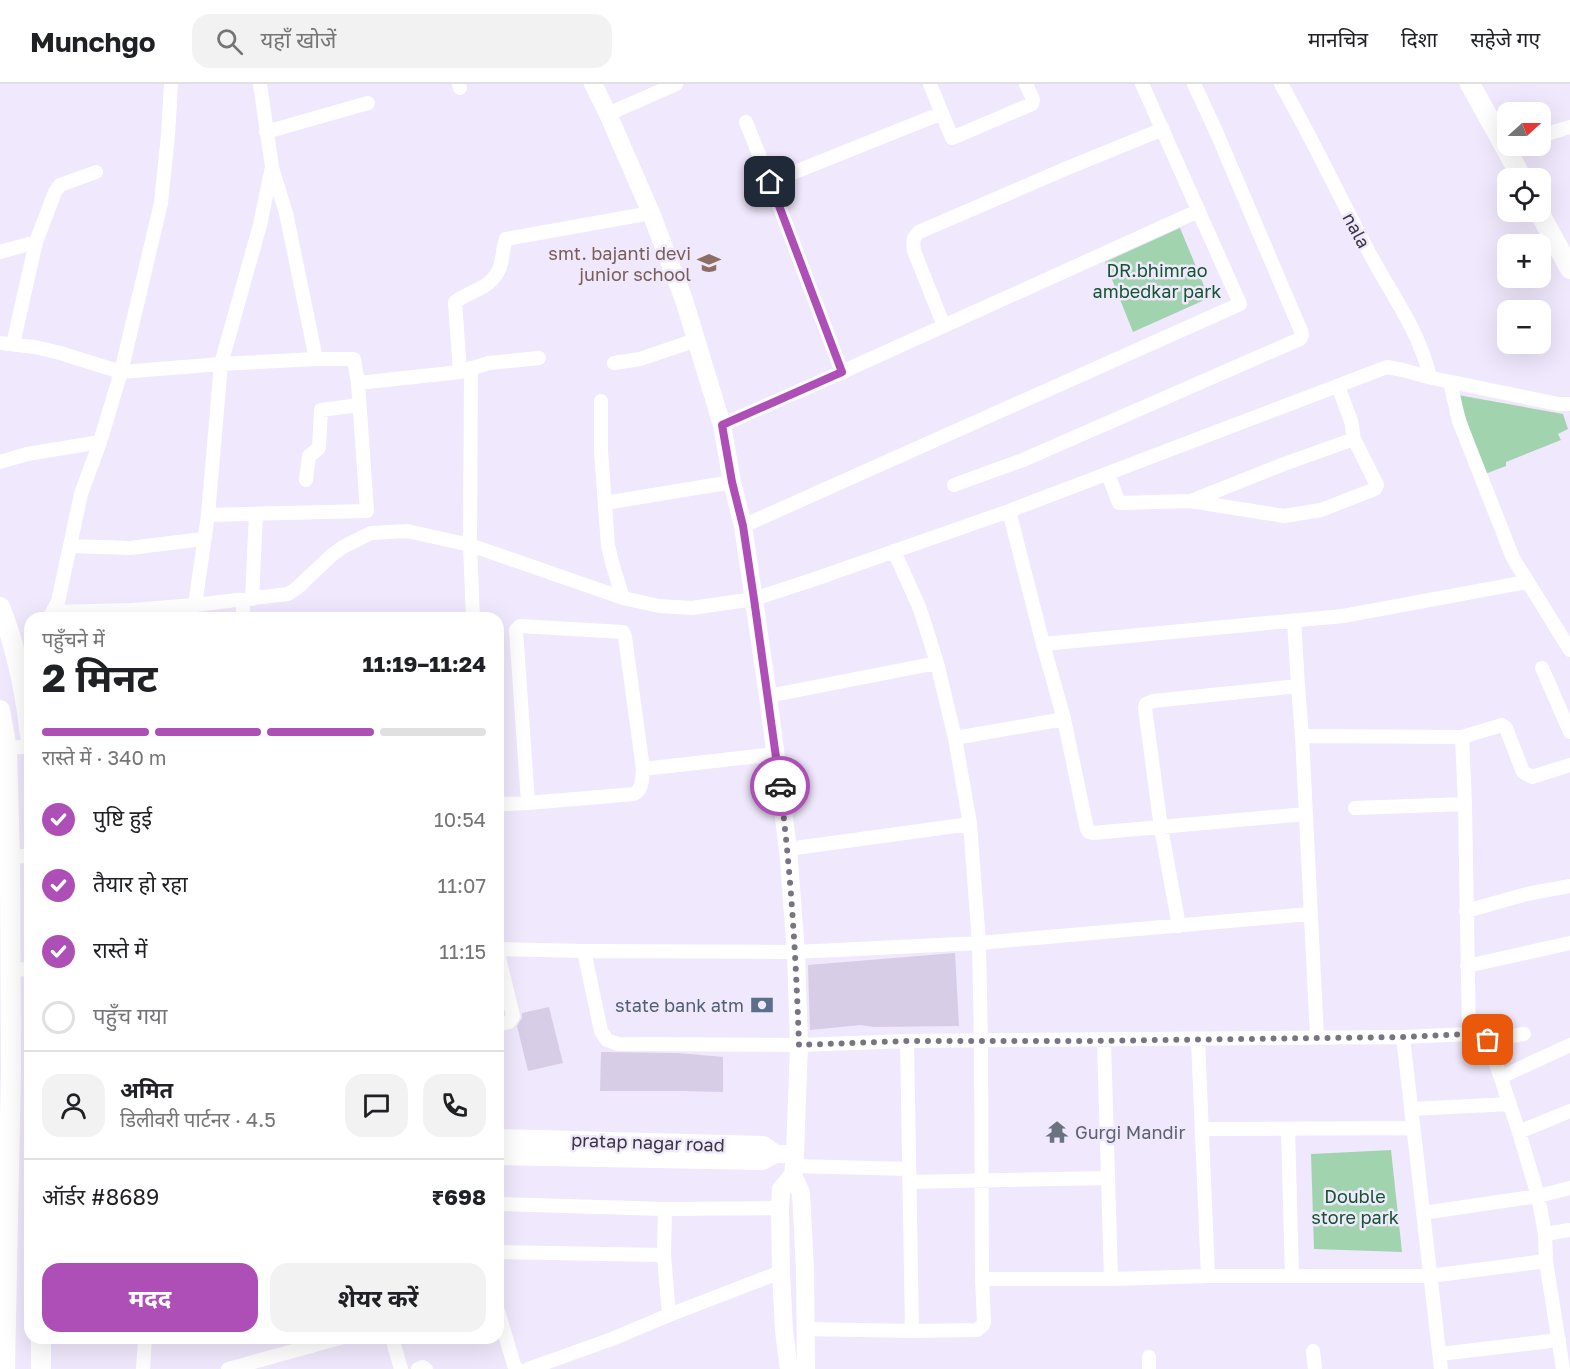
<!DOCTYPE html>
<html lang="hi">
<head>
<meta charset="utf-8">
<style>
	:root { --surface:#fff; --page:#f2f2f2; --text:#202124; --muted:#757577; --line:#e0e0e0; --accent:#ae4fb7 }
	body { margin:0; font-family:"Golos Text","Noto Sans Devanagari",sans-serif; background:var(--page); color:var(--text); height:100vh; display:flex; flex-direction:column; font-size:22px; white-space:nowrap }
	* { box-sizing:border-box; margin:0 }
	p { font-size:20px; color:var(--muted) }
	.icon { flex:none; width:33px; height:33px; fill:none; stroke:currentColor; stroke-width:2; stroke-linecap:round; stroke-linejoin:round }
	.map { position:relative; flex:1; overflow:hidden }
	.sheet { position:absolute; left:24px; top:528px; width:480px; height:732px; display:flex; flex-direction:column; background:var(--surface); border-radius:18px; box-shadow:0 6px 24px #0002 }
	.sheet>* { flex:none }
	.needle { width:39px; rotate:69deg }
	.fabs { position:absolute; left:1497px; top:18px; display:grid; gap:12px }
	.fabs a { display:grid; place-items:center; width:54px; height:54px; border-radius:12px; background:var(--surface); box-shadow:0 6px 24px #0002; font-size:30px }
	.pin { position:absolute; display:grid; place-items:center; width:51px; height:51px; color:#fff; margin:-26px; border-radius:12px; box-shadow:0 3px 9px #0006 }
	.courier { position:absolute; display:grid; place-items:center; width:60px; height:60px; margin:-30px; border:4px solid #ae4fb7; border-radius:50%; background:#fff; color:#222; box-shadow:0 2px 8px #0007 }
	.overview em { font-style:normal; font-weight:700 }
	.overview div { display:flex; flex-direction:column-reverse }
	.overview { display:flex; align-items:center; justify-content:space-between; height:102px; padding:0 18px }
	h1 { font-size:39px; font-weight:700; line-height:45px }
	.bar { display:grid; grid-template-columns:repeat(4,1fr); gap:9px 6px; align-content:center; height:72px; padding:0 18px }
	.bar i { height:8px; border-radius:4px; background:var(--line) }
	.bar .current { background:var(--accent) }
	.bar p { grid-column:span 4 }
	.line { display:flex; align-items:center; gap:15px; padding:0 18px; border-top:2px solid var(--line) }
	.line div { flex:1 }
	.round { display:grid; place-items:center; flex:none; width:63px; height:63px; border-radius:18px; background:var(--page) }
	ol { padding:0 18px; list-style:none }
	li { display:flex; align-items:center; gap:18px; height:66px }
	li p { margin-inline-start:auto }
	li .icon { padding:6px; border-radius:50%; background:var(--accent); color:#fff; stroke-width:4 }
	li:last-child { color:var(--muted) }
	li i { width:33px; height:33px; border:3px solid var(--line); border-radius:50% }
	.button { display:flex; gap:12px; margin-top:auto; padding:12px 18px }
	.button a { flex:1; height:69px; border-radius:18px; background:var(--accent); color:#fff; font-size:24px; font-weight:700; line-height:69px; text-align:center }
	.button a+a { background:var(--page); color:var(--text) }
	header { display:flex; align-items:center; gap:36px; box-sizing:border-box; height:84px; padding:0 30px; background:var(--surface); border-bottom:2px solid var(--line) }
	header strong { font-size:28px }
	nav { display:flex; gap:33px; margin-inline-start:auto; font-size:21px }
	.search { width:420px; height:54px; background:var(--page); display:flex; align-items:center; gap:15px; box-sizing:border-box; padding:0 21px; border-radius:18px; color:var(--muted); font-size:22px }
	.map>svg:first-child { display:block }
	.green { fill:#a1d4ae }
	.building { fill:#d7cde6 }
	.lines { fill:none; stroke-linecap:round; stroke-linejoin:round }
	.minor { stroke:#fff; stroke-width:14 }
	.tertiary { stroke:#fff; stroke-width:18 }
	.secondary { stroke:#fff; stroke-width:20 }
	.done { stroke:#797481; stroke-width:6; stroke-dasharray:0 10.8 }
	.route { stroke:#ae4fb7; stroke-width:8 }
	.labels { text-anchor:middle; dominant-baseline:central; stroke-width:5; stroke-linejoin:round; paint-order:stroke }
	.street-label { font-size:18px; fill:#39353f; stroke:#f0e8fc }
	.education-label { font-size:18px; fill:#785e54; stroke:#f0e8fc; text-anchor:end }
	.park-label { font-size:18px; fill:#10552d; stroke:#f0e8fc }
	.service-label { font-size:18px; fill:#4e5e75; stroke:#f0e8fc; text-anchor:end }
	.worship-label { font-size:18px; fill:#5b616d; stroke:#f0e8fc; text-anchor:start }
</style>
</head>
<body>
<header>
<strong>Munchgo</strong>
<div class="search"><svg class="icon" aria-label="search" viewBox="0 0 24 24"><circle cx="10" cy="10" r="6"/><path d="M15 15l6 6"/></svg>यहाँ खोजें</div>
<nav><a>मानचित्र</a><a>दिशा</a><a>सहेजे गए</a></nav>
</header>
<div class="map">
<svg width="1570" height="1285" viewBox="0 0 1570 1285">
	<rect width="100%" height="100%" fill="#f0e8fc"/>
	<path class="green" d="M1180 144 1209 214 1133 248 1105 178Z
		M1458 311 1563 330 1568 345 1558 350 1561 356 1506 378V382L1485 390Z
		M1391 1066 1402 1168 1314 1165 1311 1070Z"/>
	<path class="building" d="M955 869 959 942 874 943 861 941 810 946 808 881Z
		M549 923 563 979 528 987 517 942 522 934V929Z
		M601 968 678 969 723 973V1008L682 1007H600Z"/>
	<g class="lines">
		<path class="minor" d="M459 0 460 4
			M930 0 952 54 1032 20 1033 16 1026 0
			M1281 0C1313 56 1340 114 1370 170 1392 212 1419 246 1430 293
			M608 30 676 0
			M746 38 770 98
			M266 48 368 19
			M1540 52 1570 43
			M273 87 286 129 316 275
			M0 168 36 158
			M944 242 914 167C913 159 912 154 919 148L1065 85 1163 45
			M0 259 35 263 60 269 121 288 221 280 260 141 272 83 260 0
			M13 260 36 158 55 108 60 101 96 88
			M614 279 640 275 696 256
			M471 284 470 461 473 534
			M460 288 455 218C472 205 491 206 500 183 503 174 503 163 506 155L651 129
			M842 288 1198 127
			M1450 298 1459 337 1513 474 1570 566
			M358 299 460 288 489 279 539 274
			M601 317V367L608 462 613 482 623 514
			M722 341 842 288 770 98 942 29
			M0 378 27 370 100 358
			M1108 390 1119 419 1190 417 1284 432 1321 426 1375 405 1377 401 1354 355 1351 337 1338 302
			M306 396 309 372 319 364 321 326 359 321
			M954 401 1023 376 1300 255 1302 251 1301 247 1215 45 1194 0
			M1191 417 1284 380 1354 355
			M605 419 732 398
			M1009 427 1043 560 1343 532 1527 498
			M743 442 1240 220 1142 0
			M70 462 130 464 203 455
			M894 467 920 525 937 579 955 654
			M252 515 256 430
			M195 521 208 431 221 280 316 275H354L358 299 367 427 208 431
			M53 528 131 526 195 521 288 510 297 504 333 470 343 463 371 449 407 447 470 461 623 514 659 522 692 524 754 515 815 495 1009 427 1387 283 1403 286 1432 294 1558 320H1570
			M49 534 58 518 81 410 100 358 121 288 161 119 168 51 171 0
			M243 534V516
			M1294 536 1298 602
			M1043 560 1064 635 1087 745 1089 748 1093 749 1306 730
			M1542 584 1570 648
			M768 612 937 579
			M1462 653 1465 720 1469 950
			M0 665 30 662
			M643 685 776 670
			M498 718 505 720 528 719 634 710C643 705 642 694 643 685L625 553 623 548 520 542 516 546 528 719
			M1355 724 1465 720
			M788 765 970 740
			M10 774 30 771
			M1466 827 1527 810 1570 802
			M1310 830 979 859 981 958 982 1195H1111L1208 1192H1430L1546 1177
			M1179 842 1161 744 1145 624 1146 620 1153 617 1298 602 1302 652
			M498 865 584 867 796 868 979 859 970 740 955 654 1064 635
			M584 867 601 947 607 956 618 960 799 961 907 957 1403 953 1441 1285
			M498 869 513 932 509 938 498 940
			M1467 882 1570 859
			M10 886 30 885
			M1317 953 1302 652 1462 653 1502 641 1506 644 1523 688 1532 693 1570 681
			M1403 953 1469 950 1488 956 1524 950
			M1198 956 1208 1192
			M1488 956 1519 1048 1538 1112 1545 1150 1546 1177 1563 1285
			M907 957 912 1247
			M1104 957 1111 1195
			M1501 993 1570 961
			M1411 1025 1510 1020
			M1202 1045 1414 1044
			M1288 1045 1292 1192
			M1519 1048 1570 1027
			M794 1082 909 1085
			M909 1098 1108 1094
			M498 1120 665 1125 780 1124
			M665 1125 664 1171 669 1231
			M1423 1129 1538 1112 1570 1104
			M1545 1150 1570 1146
			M498 1168 664 1171
			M498 1227 514 1281 517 1285
			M805 1245 912 1247 977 1246 983 1241 984 1238 982 1195
			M392 1254 401 1285
			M1313 1267 1315 1285
			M1440 1270 1559 1256
			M1149 1273V1285
			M143 1285 145 1254
			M228 1285 340 1254
			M418 1285 423 1283 426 1285
			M528 1285 612 1255 669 1231 781 1188"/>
		<path class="tertiary" d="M593 0 608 30 651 129 684 216 722 341 732 398 743 442 768 612 788 765 796 868 799 961 795 1070 793 1091
			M498 1054 763 1061 776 1070H795
			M498 1072 762 1077 776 1070
			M793 1091 801 1109 805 1186 806 1285
			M789 1285 784 1247 781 1188 780 1124 781 1105 793 1091"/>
		<path class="secondary" d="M1470 0 1522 94
			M1539 128 1570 185
			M0 523C17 565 25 607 30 652
			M0 626 7 665 10 774 11 986 5 1285
			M41 1285V1254"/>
	</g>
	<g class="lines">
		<path class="done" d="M780 702C791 788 796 874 799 961L907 957H1084L1403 953 1469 950 1488 956"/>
		<path class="route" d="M770 98 842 288 722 341 732 398 743 442 754 515 780 702"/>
	</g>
	<defs>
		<g id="school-bare" transform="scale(1.8)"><path d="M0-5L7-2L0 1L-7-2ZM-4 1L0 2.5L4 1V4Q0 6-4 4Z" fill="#8d6e63" stroke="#f0e8fc" stroke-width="2.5" paint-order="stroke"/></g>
		<g id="bank-bare" transform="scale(1.8)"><path d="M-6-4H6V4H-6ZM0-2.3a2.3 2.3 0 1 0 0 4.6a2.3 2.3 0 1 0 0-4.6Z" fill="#5c6f8a" stroke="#f0e8fc" stroke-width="2.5" paint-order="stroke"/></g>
		<g id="temple-bare" transform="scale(1.8)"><path d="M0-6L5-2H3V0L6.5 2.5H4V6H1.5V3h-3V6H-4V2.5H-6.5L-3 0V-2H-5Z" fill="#6b7280" stroke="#f0e8fc" stroke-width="2.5" paint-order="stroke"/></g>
	</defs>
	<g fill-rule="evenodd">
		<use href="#school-bare" x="709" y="179"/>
		<use href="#bank-bare" x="762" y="921"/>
		<use href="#temple-bare" x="1057" y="1048"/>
	</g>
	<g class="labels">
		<g class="street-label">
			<text transform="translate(1357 146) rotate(62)">nala</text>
			<text transform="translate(648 1058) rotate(2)">pratap nagar road</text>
		</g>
		<g class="education-label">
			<text x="691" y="169">smt. bajanti devi<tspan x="691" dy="21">junior school</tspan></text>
		</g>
		<g class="park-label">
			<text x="1157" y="186">DR.bhimrao<tspan x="1157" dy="21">ambedkar park</tspan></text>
			<text x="1355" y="1112">Double<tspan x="1355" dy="21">store park</tspan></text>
		</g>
		<g class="service-label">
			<text x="744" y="921">state bank atm</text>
		</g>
		<g class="worship-label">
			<text x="1075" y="1048">Gurgi Mandir</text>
		</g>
	</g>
</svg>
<div class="fabs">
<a><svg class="needle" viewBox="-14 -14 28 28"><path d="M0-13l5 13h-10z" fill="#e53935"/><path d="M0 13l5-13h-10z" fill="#757577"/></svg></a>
<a><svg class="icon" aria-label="locate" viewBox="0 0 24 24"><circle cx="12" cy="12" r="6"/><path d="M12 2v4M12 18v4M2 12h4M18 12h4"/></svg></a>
<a>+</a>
<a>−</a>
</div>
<div class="pin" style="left:1488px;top:956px;background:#ea580c"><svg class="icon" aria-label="bag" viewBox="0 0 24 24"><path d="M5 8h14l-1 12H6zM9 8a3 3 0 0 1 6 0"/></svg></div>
<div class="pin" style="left:770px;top:98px;background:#1f2937"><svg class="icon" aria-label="home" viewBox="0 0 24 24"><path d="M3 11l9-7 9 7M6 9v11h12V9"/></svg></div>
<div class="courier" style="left:780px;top:702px"><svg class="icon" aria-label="car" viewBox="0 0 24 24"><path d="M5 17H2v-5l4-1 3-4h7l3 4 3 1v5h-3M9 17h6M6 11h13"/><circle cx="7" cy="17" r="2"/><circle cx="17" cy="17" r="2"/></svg></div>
<section class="sheet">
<div class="overview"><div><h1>2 मिनट</h1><p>पहुँचने में</p></div><em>11:19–11:24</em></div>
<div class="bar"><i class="current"></i><i class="current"></i><i class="current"></i><i></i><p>रास्ते में · 340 m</p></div>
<ol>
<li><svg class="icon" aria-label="check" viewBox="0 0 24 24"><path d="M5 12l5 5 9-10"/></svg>पुष्टि हुई<p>10:54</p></li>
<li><svg class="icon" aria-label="check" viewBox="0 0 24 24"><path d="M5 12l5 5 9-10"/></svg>तैयार हो रहा<p>11:07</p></li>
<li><svg class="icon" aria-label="check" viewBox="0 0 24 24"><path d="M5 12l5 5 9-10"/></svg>रास्ते में<p>11:15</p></li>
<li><i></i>पहुँच गया</li>
</ol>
<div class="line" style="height:108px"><a class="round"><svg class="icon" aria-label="person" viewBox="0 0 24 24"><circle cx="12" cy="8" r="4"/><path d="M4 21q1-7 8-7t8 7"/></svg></a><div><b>अमित</b><p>डिलीवरी पार्टनर · 4.5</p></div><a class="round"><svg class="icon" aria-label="chat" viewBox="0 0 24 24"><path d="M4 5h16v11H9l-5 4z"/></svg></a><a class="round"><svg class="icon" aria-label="phone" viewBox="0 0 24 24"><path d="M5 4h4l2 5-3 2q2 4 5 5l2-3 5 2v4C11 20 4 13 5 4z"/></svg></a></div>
<div class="line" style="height:78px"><div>ऑर्डर #8689</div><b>₹698</b></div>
<div class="button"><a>मदद</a><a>शेयर करें</a></div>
</section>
</div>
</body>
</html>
